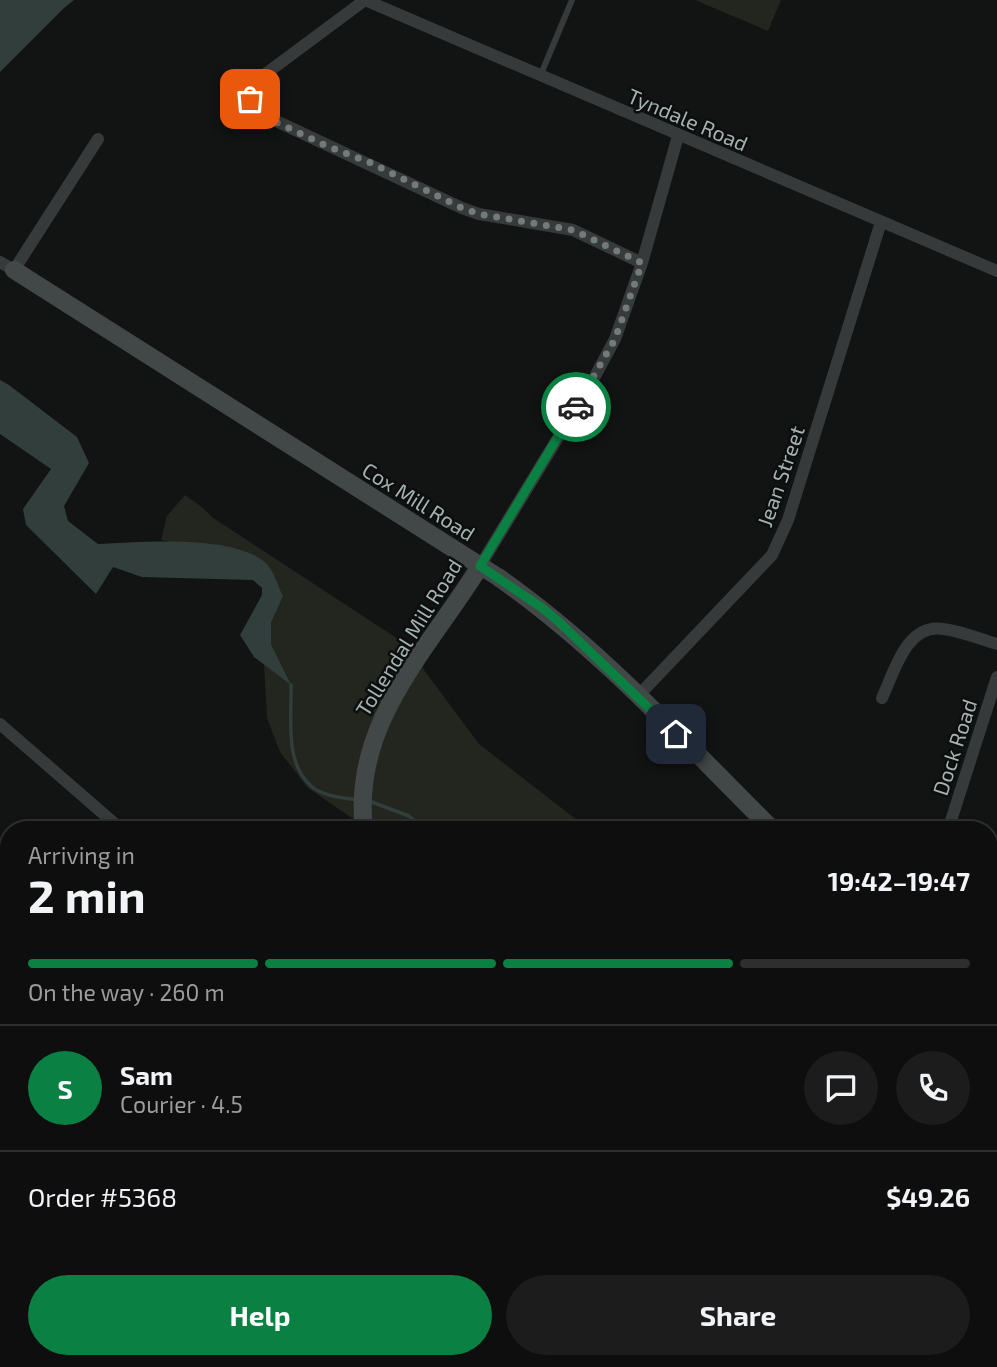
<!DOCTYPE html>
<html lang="en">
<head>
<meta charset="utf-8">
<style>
	:root { --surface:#0e0e0e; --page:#1c1c1c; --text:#f1f3f6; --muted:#9b9c9e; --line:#2e2e2e; --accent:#0b8043 }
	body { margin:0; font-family:"Exo 2",sans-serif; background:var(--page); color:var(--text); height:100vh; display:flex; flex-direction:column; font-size:26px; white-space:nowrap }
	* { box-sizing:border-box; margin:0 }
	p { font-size:23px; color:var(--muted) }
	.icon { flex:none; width:38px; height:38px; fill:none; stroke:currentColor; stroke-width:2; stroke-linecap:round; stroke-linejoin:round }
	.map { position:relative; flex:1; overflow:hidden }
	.sheet { position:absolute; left:0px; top:821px; width:998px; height:548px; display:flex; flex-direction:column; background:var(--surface); border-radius:28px 28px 0 0; box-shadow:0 4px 10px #0003,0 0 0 2px var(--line) }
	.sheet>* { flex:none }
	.pin { position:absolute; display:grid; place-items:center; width:60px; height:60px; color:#fff; margin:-30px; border-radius:14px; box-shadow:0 4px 10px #0006 }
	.courier { position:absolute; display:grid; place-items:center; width:70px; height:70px; margin:-35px; border:5px solid #0b8043; border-radius:50%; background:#fff; color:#222; box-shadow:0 2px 9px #0007 }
	.head em { font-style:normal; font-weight:700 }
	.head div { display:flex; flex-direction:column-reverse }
	.head { display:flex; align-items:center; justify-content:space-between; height:119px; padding:0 28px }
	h1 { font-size:46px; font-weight:700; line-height:52px }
	.bar { display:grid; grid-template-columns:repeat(4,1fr); gap:10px 7px; align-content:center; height:84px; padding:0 28px }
	.bar i { height:9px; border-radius:5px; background:var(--line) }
	.bar .active { background:var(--accent) }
	.bar p { grid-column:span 4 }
	.line { display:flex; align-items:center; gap:18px; padding:0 28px; border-top:2px solid var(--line) }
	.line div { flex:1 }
	.round { display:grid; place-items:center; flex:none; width:74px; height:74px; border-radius:37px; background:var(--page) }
	.button { display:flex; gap:14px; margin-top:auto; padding:14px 28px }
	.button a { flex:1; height:80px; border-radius:42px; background:var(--accent); color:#fff; font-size:28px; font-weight:700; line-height:80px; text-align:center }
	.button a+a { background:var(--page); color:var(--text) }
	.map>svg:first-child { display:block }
	.green { fill:#23261f }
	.water { fill:#313e3b }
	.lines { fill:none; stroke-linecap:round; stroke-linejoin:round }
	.stream { stroke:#313e3b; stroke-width:3.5 }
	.path { stroke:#3a3f3e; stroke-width:2; stroke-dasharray:3.5 5; stroke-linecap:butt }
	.lane { stroke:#363a3a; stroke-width:6 }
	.street { stroke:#363a3a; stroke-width:12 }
	.secondary { stroke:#424847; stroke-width:18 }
	.done { stroke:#727a7a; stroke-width:7; stroke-dasharray:0 12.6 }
	.route { stroke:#0b8043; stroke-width:9 }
	.labels { text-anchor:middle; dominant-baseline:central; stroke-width:5; stroke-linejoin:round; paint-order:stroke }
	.street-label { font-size:21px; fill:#a5b2b1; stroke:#0d0e0e }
</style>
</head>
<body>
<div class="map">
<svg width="997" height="1367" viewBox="0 0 997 1367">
	<rect width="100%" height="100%" fill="#121313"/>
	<path class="green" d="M695 0H781L768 31Z
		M185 495 203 508 213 518 418 652 424 670 479 744 577 820 584 829H368L308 788 280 752 267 718 264 664 290 684 271 644V623L283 596 269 566 161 540 167 516Z
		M483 1360H914L920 1367H488Z"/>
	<path class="water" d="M0 0H74L64 8 0 72Z
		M0 380 9 385 77 437 89 463 64 506 68 521 98 544C141 542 233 534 266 563 274 571 278 586 283 596L271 623V644L291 685 254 657 240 635 262 595V588L253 580 142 577 113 567 96 594 26 525 23 509 51 469 0 434Z"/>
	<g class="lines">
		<path class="stream" d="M291 685C292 718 284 762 311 786 322 796 343 798 358 800
			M369 801 409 816 426 830
			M824 1360 835 1367"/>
		<path class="path" d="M989 997 997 990
			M461 1365 462 1367"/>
		<path class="lane" d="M541 74 572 0"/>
		<path class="street" d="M365 0 997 271
			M365 0 252 84 250 99 259 113 462 208 479 214 573 230 642 263
			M0 262 14 270 98 139
			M480 566 593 380 615 339 642 263 678 136
			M638 696 772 555 788 520 881 222
			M882 698C894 673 906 623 943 629 961 631 980 639 997 644
			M0 724 122 830
			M948 830 997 677
			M0 972 9 985
			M0 1337 9 1334"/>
		<path class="secondary" d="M14 270 498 577C600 648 685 743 773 830
			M364 830C351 723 429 649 480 566
			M989 1123 997 1137
			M284 1367 287 1360"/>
	</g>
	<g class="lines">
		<path class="done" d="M250 99 253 107 265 117 327 146 369 162 462 208 479 214 573 230 642 263 615 339 576 407"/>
		<path class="route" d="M576 407 480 566 541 607 558 621 676 734"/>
	</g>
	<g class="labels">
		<g class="street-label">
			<text transform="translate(688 119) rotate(23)">Tyndale Road</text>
			<text transform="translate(780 476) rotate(-71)">Jean Street</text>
			<text transform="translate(419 501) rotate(32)">Cox Mill Road</text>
			<text transform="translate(408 637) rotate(-58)">Tollendal Mill Road</text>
			<text transform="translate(954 747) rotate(-72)">Dock Road</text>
		</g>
	</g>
</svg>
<div class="pin" style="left:250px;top:99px;background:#ea580c"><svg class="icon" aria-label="bag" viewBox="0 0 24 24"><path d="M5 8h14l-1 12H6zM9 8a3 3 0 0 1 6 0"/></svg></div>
<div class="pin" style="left:676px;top:734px;background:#1f2937"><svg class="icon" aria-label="home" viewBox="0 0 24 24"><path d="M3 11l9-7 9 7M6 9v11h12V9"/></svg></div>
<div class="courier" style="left:576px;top:407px"><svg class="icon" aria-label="car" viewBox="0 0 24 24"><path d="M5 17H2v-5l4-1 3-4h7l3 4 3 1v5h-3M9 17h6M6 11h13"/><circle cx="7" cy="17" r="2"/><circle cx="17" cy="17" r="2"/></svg></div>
<section class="sheet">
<div class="head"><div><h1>2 min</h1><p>Arriving in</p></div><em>19:42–19:47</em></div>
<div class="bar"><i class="active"></i><i class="active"></i><i class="active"></i><i></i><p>On the way · 260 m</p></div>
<div class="line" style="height:126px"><b class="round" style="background:var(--accent);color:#fff">S</b><div><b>Sam</b><p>Courier · 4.5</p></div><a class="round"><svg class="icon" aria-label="chat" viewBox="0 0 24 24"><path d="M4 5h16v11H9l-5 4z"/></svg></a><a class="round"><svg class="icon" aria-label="phone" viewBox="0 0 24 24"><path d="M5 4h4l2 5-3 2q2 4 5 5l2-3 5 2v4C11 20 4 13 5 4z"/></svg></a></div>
<div class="line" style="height:91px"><div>Order #5368</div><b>$49.26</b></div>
<div class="button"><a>Help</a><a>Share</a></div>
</section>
</div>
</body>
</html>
